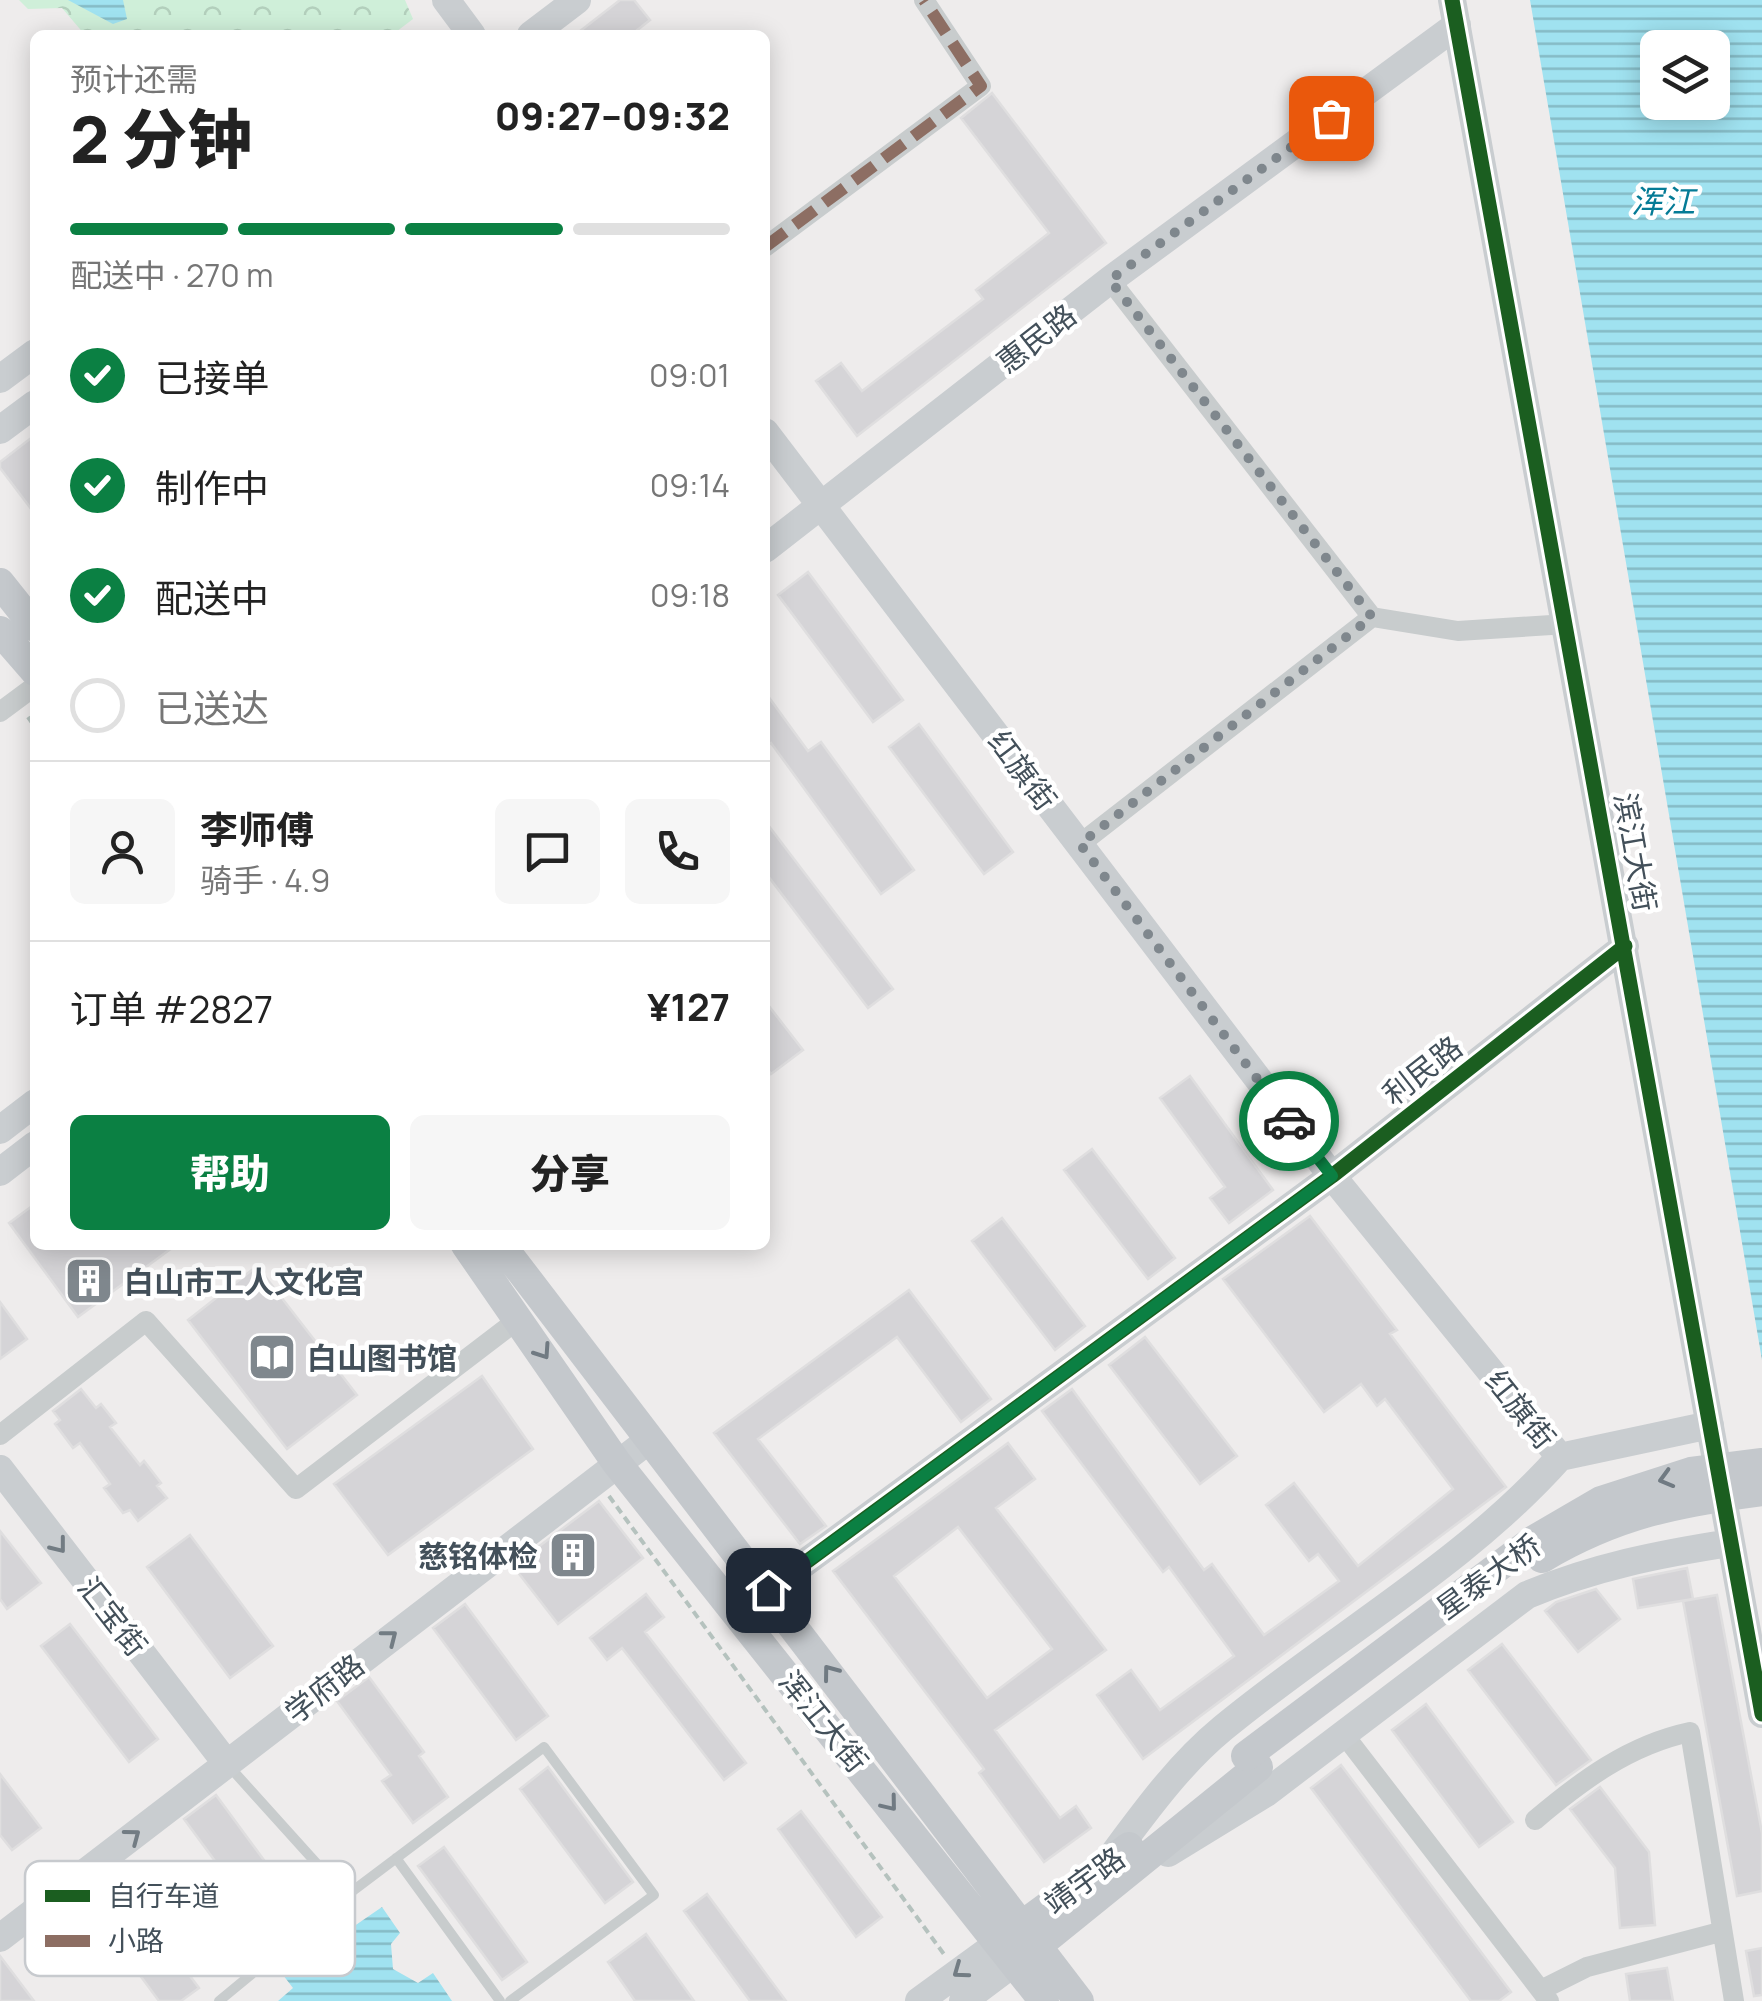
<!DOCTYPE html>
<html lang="zh">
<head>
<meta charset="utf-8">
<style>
	:root { --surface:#fff; --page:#f6f6f6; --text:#222; --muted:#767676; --line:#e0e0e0; --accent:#0b8043 }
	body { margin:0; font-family:Manrope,"Noto Sans SC",sans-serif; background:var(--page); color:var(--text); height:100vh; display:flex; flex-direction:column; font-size:38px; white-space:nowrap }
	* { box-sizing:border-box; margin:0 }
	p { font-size:32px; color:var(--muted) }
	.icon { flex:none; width:55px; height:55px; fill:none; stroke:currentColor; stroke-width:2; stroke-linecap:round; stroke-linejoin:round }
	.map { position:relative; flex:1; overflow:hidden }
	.details { position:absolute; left:30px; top:30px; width:740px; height:1220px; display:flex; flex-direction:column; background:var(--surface); border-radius:15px; box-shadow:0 5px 25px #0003 }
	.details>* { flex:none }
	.tools { position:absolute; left:1640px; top:30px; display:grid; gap:20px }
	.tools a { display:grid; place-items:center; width:90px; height:90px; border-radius:15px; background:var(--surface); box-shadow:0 5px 25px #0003; font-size:50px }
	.pin { position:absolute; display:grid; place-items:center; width:85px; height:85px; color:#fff; margin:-42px; border-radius:20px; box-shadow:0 5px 15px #0006 }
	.courier { position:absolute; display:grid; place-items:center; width:100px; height:100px; margin:-50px; border:8px solid #0b8043; border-radius:50%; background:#fff; color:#222; box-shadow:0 2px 12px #0007 }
	.headline em { font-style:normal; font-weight:800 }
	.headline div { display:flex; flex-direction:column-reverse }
	.headline { display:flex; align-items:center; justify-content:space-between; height:170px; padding:0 40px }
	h1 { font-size:65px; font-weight:800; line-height:75px }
	.bar { display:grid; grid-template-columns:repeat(4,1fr); gap:15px 10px; align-content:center; height:120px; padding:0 40px }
	.bar i { height:12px; border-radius:8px; background:var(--line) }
	.bar .active { background:var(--accent) }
	.bar p { grid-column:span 4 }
	.line { display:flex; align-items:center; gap:25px; padding:0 40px; border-top:2px solid var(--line) }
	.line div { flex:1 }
	.round { display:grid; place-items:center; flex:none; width:105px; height:105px; border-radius:15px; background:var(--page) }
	ol { padding:0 40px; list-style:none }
	li { display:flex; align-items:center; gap:30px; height:110px }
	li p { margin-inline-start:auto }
	li .icon { padding:10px; border-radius:50%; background:var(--accent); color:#fff; stroke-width:4 }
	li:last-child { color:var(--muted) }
	li i { width:55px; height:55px; border:5px solid var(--line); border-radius:50% }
	.cta { display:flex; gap:20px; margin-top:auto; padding:20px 40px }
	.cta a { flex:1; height:115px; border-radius:15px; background:var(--accent); color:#fff; font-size:40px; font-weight:800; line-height:115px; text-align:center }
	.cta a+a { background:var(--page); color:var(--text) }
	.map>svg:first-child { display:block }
	.park { fill:url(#park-crowns) }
	.water { fill:url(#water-rules); fill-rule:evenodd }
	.building { fill:#d5d4d7; stroke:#dfdedf; stroke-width:2.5; fill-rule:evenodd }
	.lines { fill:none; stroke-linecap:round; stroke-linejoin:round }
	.path { stroke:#b5c2be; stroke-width:4; stroke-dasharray:8 5; stroke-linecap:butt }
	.lane { stroke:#c8cccd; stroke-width:10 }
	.street { stroke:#c8cccd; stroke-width:20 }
	.secondary { stroke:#c9cdd0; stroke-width:28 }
	.primary { stroke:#c4c8cc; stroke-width:30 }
	.primary-bridge { stroke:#c4c8cc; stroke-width:30 }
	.quiet { stroke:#8d6e63; stroke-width:12; stroke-dasharray:25 12; stroke-linecap:butt }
	.cycleway-casing { stroke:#fff; stroke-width:21 }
	.cycleway { stroke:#1b5e20; stroke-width:15 }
	.oneway { stroke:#707a82 }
	.oneway2 { stroke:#727c83 }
	.done { stroke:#7f878d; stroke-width:10; stroke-dasharray:0 18 }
	.route { stroke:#0b8043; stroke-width:12 }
	.labels { text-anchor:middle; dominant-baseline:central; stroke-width:9; stroke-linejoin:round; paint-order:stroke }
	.street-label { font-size:30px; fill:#43505a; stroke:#fff }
	.poi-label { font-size:30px; font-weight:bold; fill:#43505a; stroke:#fff; text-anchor:start }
	.water-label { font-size:32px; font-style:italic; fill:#057b96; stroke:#fff }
	.key { fill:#fff; stroke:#c7cace; stroke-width:2.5 }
	.key-label { font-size:28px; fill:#43505a }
</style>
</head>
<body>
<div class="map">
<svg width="1762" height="2001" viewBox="0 0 1762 2001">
	<defs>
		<pattern id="park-crowns" width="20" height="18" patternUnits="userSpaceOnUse" patternTransform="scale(2.5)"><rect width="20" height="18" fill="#cfefd9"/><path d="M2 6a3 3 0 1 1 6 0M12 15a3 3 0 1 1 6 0" fill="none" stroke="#b3cfbc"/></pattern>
		<pattern id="water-rules" width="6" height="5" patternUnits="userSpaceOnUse" patternTransform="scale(2.5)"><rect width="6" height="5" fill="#a0e2f0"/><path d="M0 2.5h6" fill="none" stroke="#84bac5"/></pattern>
	</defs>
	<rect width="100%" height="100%" fill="#eeecec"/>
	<path class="park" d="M19 0H405L413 19 392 35H85L62 8 28 9Z"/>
	<path class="water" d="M68 0H123L127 19 113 24Z
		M1530 0H1762V1360ZM1658 48H1712V102H1658Z
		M382 1907 400 1933 391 1944 393 1969 418 1983 433 1973 452 2001H278L293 1988 283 1975Z"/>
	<path class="building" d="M620 0H634L650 20 631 35H575Z
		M992 93 1106 243 857 436 816 381 841 363 862 391 983 299 976 290 1049 233 961 118Z
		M35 435V514L0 468V462Z
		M808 572 903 700 873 722 778 595Z
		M765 692 808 751 821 742 914 870 881 894 771 743 765 748Z
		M919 724 1013 852 984 874 889 747Z
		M765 821 893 989 868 1008 765 872Z
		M765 1001 803 1050 771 1074 765 1066Z
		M1190 1076 1273 1190 1229 1223 1210 1198 1225 1187 1160 1098Z
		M1092 1149 1175 1258 1148 1279 1064 1170Z
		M35 1204V1245H176L78 1317 9 1223Z
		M1310 1216 1397 1330 1390 1334 1506 1487 1143 1759 1097 1695 1131 1670 1160 1710 1234 1656 1169 1567 1163 1572 1042 1411 1072 1389 1204 1570 1212 1564 1264 1635 1339 1581 1318 1554 1309 1561 1266 1505 1294 1483 1358 1566 1453 1489 1385 1399 1377 1406 1361 1384 1324 1412 1223 1279Z
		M1002 1218 1085 1326 1055 1350 972 1241Z
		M257 1266 357 1395 287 1449 188 1320Z
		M909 1290 991 1399 961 1422 897 1337 758 1439 826 1526 800 1544 714 1433Z
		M0 1302 27 1339 0 1359Z
		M1145 1337 1237 1456 1200 1484 1109 1365Z
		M482 1376 533 1449 388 1555 334 1484Z
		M81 1389 96 1408 101 1404 116 1423 110 1427 140 1465 144 1461 161 1483 157 1486 167 1498 138 1521 130 1510 123 1513 104 1488 110 1484 80 1443 73 1448 55 1424 60 1420 53 1411Z
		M1008 1443 1035 1479 996 1508 1106 1650 995 1730 1060 1818 1076 1806 1091 1828 1044 1862 979 1773 984 1769 833 1571ZM958 1527 1052 1649 987 1698 894 1576Z
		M599 1501 643 1558 558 1624 513 1566Z
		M0 1531 41 1583 7 1609 0 1599Z
		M190 1535 273 1646 230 1678 147 1567Z
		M1687 1568 1693 1599 1638 1608 1633 1579Z
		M1596 1589 1620 1619 1578 1652 1545 1611 1556 1602Z
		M646 1594 664 1617 645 1632 746 1763 724 1780 622 1648 607 1660 590 1638Z
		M1717 1595 1762 1833V1891L1737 1896 1683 1601Z
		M465 1604 548 1716 516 1740 433 1628Z
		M70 1624 158 1739 129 1762 41 1646Z
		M1502 1644 1591 1760 1556 1785 1468 1670Z
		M369 1677 424 1752 419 1756 448 1797 413 1823 382 1781 391 1775 337 1701Z
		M1426 1704 1513 1822 1479 1847 1392 1730Z
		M1341 1765 1511 1992 1499 2001H1471L1311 1788Z
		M548 1767 633 1882 605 1903 520 1789Z
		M0 1774 41 1828 12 1850 0 1835Z
		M1600 1787 1649 1852 1655 1925 1620 1928 1615 1868 1570 1809Z
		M216 1795 300 1909 268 1933 184 1819Z
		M801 1811 882 1917 856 1937 778 1829Z
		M444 1847 527 1962 502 1980 418 1866Z
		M113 1873 199 1988 181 2001H159L82 1897Z
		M707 1894 786 2001H750L684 1911Z
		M646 1934 694 2001H635L608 1962Z
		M1762 1948V1995L1754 1996 1746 1951Z
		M0 1956 34 2001H0Z
		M1667 1968 1673 2001H1630L1626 1974Z"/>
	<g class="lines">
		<path class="path" d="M28 717 35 727
			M609 1496 946 1957"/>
		<path class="lane" d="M396 1858 500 2001
			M346 1896 544 1747 654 1895 510 2001
			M219 2001 346 1896 227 1764"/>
		<path class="street" d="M765 247 981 86 924 0
			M1110 280 1372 617
			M0 712 35 686
			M1080 844 1372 617 1458 631 1567 624
			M0 1435 146 1321 296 1489 520 1318
			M1342 1732 1549 2001
			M1535 1820C1581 1781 1629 1745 1690 1732L1734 2001
			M1541 1990 1587 1967 1720 1932"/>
		<path class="secondary" d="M446 0 472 35
			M1452 0 1762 1714
			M531 35 577 0
			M0 379 35 353
			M0 430 35 404
			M765 432 1332 1176 1560 1457
			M765 549 1110 280 1457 25
			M0 1130 35 1103
			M0 1172 35 1145
			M1560 1457 1710 1425
			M0 1469 227 1764
			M768 1590 1332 1176 1625 946
			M1168 1853 1266 1793 1527 1595C1594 1567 1659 1554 1730 1543
			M1109 1860C1144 1813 1178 1765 1223 1728 1333 1637 1465 1564 1560 1457
			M0 1938 649 1440
			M919 2001 1000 1942
			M963 2001 1015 1962"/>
		<path class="primary" d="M0 583 35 627
			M0 631 35 671
			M466 1245 616 1462 1044 2001
			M501 1245 1079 2001
			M1005 1938 1129 1847
			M1022 1958 1258 1767"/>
		<path class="primary-bridge" d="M1542 1558C1616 1514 1678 1502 1762 1491
			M1246 1756 1534 1540 1601 1501 1691 1472 1762 1463"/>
		<path class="quiet" d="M765 247 981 86 924 0"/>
		<g class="cycleway-casing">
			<path id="cycleway" d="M1452 0 1762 1714
				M768 1590 1332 1176 1625 946"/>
		</g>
		<use href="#cycleway" class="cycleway"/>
	</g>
	<defs><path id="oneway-chevron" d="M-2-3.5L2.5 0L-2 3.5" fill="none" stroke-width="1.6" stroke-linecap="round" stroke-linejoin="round" transform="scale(2.5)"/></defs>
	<g class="oneway">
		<use href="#oneway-chevron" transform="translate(543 1352) rotate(56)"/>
		<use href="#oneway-chevron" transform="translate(1666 1479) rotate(164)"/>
		<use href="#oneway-chevron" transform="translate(830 1672) rotate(-127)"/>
		<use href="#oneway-chevron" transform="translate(890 1804) rotate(51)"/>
	</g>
	<g class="oneway2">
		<use href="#oneway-chevron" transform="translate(59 1546) rotate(52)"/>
		<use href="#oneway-chevron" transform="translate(390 1637) rotate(-38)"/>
		<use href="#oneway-chevron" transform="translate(133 1836) rotate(-37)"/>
		<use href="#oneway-chevron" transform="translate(960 1971) rotate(144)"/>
	</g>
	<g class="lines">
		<path class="done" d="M1289 1121 1080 844 1372 617 1110 280 1331 118"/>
		<path class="route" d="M768 1590 1332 1176 1289 1121"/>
	</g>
	<defs>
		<g id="building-square" transform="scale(2.5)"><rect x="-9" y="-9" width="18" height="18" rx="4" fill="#7f878d" stroke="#fff"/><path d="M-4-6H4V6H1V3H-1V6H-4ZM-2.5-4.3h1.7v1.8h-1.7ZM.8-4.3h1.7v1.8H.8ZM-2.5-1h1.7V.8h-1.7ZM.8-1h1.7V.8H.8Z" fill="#fff"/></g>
		<g id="library-square" transform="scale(2.5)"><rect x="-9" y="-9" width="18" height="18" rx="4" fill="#7f878d" stroke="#fff"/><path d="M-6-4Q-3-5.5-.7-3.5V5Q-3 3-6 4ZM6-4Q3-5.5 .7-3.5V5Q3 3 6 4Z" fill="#fff"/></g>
	</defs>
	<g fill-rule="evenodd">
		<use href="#building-square" x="89" y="1281"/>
		<use href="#library-square" x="272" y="1357"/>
		<use href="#building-square" x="573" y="1555"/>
	</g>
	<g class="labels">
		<g class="street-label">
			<text transform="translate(1036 338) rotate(-38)">惠民路</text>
			<text transform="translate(1023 770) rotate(53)">红旗街</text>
			<text transform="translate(1636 852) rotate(80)">滨江大街</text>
			<text transform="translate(1422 1070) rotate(-38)">利民路</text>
			<text transform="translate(1521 1409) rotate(51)">红旗街</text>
			<text transform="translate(1488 1576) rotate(-36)">星泰大桥</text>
			<text transform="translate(113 1616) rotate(52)">汇宝街</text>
			<text transform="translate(324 1688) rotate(-38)">学府路</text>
			<text transform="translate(824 1721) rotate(51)">浑江大街</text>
			<text transform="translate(1084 1880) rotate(-36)">靖宇路</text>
		</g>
		<g class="poi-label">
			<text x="124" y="1281">白山市工人文化宫</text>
			<text x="307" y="1357">白山图书馆</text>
			<text x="538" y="1555" text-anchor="end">慈铭体检</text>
		</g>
		<g class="water-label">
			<text x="1663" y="201">浑江</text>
		</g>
	</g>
	<rect x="25" y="1861" width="330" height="115" rx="15" class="key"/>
	<rect x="45" y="1890" width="45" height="12" fill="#1b5e20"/>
	<rect x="45" y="1935" width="45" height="12" fill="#8d6e63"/>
	<g class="key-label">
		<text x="108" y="1906">自行车道</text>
		<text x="108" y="1951">小路</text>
	</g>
</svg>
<div class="tools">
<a><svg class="icon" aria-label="layers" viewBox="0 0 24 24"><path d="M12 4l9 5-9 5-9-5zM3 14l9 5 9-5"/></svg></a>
</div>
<div class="pin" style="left:1331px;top:118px;background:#ea580c"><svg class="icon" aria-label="bag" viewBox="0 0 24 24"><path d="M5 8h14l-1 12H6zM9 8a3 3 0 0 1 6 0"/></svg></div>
<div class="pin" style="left:768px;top:1590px;background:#1f2937"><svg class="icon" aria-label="home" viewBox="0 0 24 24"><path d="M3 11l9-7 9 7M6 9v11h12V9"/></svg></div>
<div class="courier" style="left:1289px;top:1121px"><svg class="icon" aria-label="car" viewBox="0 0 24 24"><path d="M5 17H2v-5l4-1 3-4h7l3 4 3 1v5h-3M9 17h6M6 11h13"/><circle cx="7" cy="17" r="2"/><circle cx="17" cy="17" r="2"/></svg></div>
<section class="details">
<div class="headline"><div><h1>2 分钟</h1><p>预计还需</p></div><em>09:27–09:32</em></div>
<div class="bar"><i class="active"></i><i class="active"></i><i class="active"></i><i></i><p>配送中 · 270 m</p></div>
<ol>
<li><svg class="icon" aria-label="check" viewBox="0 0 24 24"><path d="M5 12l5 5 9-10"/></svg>已接单<p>09:01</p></li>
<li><svg class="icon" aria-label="check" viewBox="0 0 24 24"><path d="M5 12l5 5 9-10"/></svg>制作中<p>09:14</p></li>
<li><svg class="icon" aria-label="check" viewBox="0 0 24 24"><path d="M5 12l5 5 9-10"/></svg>配送中<p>09:18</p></li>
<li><i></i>已送达</li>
</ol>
<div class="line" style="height:180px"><a class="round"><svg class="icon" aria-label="person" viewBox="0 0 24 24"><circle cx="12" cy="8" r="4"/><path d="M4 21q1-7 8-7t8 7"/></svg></a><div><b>李师傅</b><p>骑手 · 4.9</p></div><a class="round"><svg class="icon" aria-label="chat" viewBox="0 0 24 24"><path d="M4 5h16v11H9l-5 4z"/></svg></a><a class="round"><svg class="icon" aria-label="phone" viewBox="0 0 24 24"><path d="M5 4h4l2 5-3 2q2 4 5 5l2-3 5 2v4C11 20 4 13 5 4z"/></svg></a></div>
<div class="line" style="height:130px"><div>订单 #2827</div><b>¥127</b></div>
<div class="cta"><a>帮助</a><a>分享</a></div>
</section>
</div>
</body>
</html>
